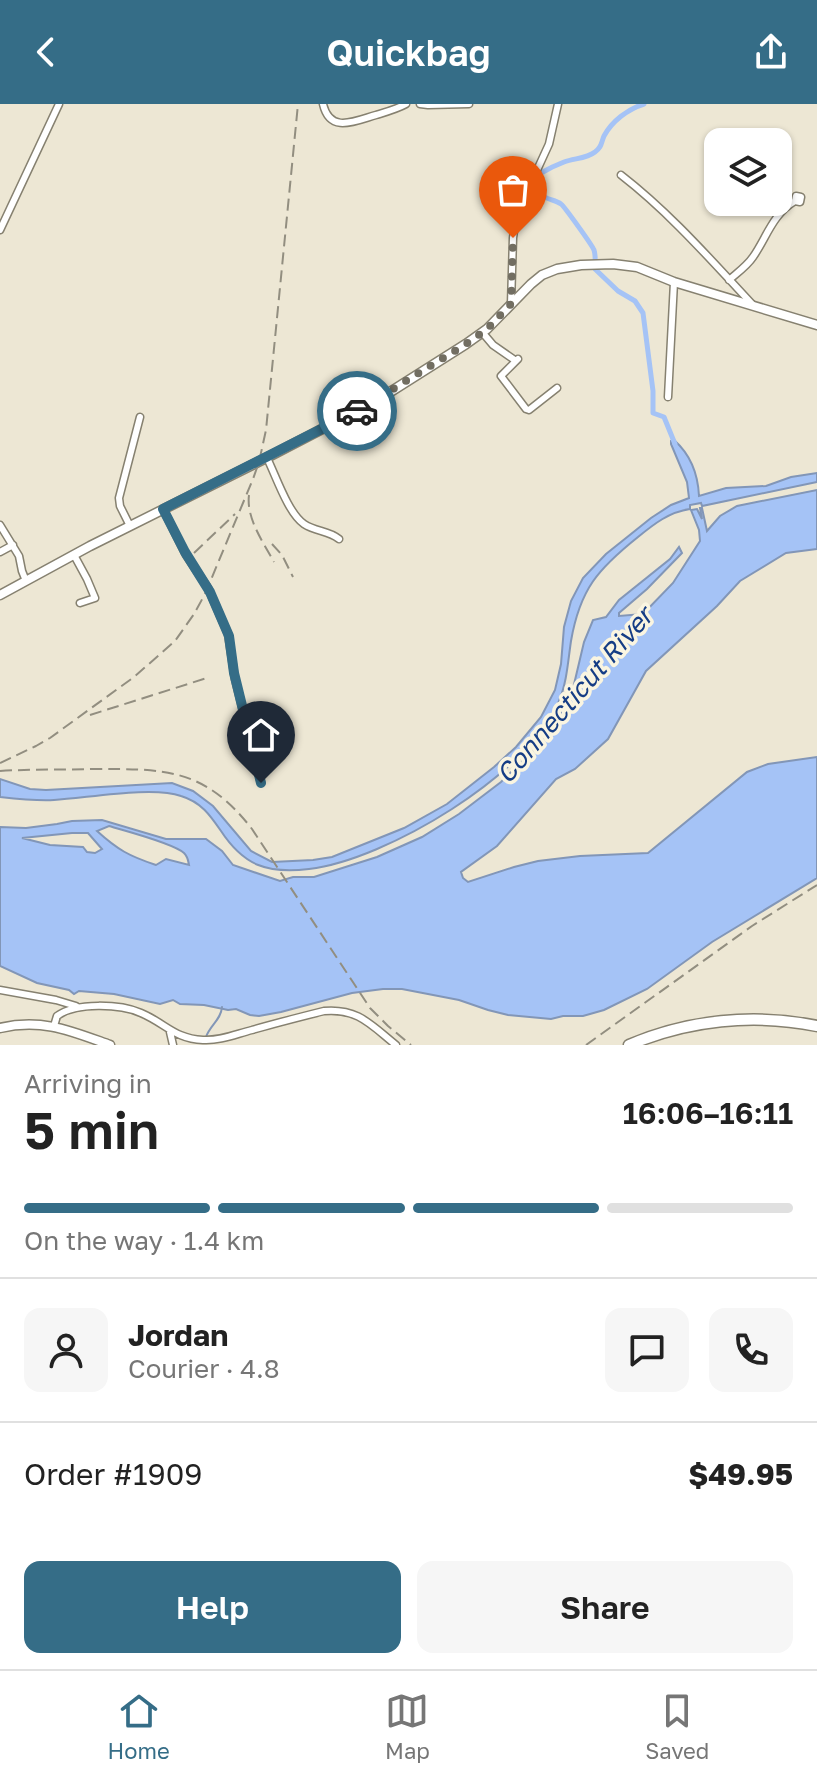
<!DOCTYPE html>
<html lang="en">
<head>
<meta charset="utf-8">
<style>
	:root { --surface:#fff; --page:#f6f6f6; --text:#222; --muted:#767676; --line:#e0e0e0; --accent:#356d87 }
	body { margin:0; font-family:"Golos Text",sans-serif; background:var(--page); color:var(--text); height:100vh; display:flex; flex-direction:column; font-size:30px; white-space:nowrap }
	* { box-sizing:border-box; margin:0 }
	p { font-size:26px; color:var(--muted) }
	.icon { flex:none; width:44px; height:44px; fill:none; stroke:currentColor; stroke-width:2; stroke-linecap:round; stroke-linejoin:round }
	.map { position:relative; height:941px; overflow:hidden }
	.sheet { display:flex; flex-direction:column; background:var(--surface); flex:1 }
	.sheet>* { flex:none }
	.tools { position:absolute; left:704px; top:24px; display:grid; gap:16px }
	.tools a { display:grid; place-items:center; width:88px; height:88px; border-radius:16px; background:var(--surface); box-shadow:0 2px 6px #0004; font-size:40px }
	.pin { position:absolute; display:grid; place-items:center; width:68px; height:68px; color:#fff; margin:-82px -34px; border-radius:50% 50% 50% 0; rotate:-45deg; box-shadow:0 0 8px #0007 }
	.pin .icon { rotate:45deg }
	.courier { position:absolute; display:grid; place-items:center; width:80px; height:80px; margin:-40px; border:6px solid #356d87; border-radius:50%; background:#fff; color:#222; box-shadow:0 2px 10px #0007 }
	.head em { font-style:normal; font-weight:600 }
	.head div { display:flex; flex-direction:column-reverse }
	.head { display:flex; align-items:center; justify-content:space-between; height:136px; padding:0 24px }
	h1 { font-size:52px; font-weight:600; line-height:60px }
	.bar { display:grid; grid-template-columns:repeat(4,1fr); gap:12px 8px; align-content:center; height:96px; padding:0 24px }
	.bar i { height:10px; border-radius:6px; background:var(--line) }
	.bar .on { background:var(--accent) }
	.bar p { grid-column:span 4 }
	.line { display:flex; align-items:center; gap:20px; padding:0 24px; border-top:2px solid var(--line) }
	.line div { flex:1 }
	.round { display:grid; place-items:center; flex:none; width:84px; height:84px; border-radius:16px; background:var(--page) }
	.action { display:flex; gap:16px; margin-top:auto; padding:16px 24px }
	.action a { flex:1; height:92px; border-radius:16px; background:var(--accent); color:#fff; font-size:32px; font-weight:600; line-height:92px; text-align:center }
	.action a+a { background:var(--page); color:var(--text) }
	header { display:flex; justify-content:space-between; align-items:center; height:104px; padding:0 24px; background:var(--accent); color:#fff; font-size:36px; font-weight:600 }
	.tabs { display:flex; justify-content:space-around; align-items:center; height:112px; border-top:2px solid var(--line); background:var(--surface); font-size:22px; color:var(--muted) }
	.tabs a { display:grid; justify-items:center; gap:4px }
	.tabs .on { color:var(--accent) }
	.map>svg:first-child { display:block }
	.water { fill:#a5c3f6; stroke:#8296b7; stroke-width:2; fill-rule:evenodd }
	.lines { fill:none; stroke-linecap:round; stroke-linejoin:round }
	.stream { stroke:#8296b7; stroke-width:2 }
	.river { stroke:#a5c3f6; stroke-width:5 }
	.minor-casing { stroke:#868170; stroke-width:9 }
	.major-casing { stroke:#868170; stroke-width:11 }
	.highway-casing { stroke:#868170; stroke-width:13 }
	.minor { stroke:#fff; stroke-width:6 }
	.major { stroke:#fff; stroke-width:8 }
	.highway { stroke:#fff; stroke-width:10 }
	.rail { stroke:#928e80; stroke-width:2; stroke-dasharray:12 6; stroke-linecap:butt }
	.done { stroke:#726e62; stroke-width:8; stroke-dasharray:0 14.4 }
	.route { stroke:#356d87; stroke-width:10 }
	.labels { text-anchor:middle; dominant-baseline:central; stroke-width:7; stroke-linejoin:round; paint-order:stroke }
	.water-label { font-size:26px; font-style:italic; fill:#153d85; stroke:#faf5e1 }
</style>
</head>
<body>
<header><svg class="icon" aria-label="back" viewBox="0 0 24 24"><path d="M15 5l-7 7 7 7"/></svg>Quickbag<svg class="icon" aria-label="share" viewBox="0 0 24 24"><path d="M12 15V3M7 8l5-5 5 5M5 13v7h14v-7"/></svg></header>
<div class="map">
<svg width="817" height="941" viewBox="0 0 817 941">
	<rect width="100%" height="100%" fill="#ede7d4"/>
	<path class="water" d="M674 336C691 351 698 370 699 392L726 384 766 382 791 373 817 369V378L702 402 701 399 690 401V405C669 408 654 420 638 433 598 465 580 485 571 537 568 557 567 578 559 597 530 670 386 756 309 765 268 770 244 762 221 727 210 711 201 698 181 692 152 682 88 694 54 696 36 697 18 695 0 693V675L30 685 46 686 172 679 193 687 213 702 251 747 272 758 313 756 332 753 404 724 447 700 494 663 516 643 541 613 555 586 561 560 564 523 571 497 583 474 606 450 651 414 671 401 689 394 687 378 671 340V337Z
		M817 386V445L786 449 740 477 717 502 646 567 608 635 575 665 556 675 497 742 461 768 463 774 468 778 514 763 538 757 580 752 648 749 747 668 768 660 817 653V774L712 838 647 885 604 906 583 912H563L551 915 508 911 488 906 459 896 402 885H383L352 889 281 908 259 912 250 911 236 905 228 906 204 901 180 900 173 896 160 900 114 890 79 887 74 890 69 886 37 879 0 862V723L26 724 57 720 72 717 102 716 166 735H206L222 747 233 761 280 777 293 773H314L377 753 422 733 459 710 501 678 542 638 571 593 584 538 593 516 606 513 619 496 670 455 679 443 682 449 647 485 619 509V512L643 510 673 479 700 437 699 426 691 406 697 405 702 415 700 404H702L707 427 720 412 737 402ZM109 722C125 727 173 739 184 749 188 753 188 756 189 761L166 755 156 761C129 752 118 746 97 727ZM72 729H88L102 745 95 749 87 748 83 743 50 741 22 734Z"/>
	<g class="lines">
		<path class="stream" d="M206 933C210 921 221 916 222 903"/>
		<path class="river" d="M644 0C628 5 612 17 604 32 601 39 602 43 595 48 586 55 574 54 564 58 556 61 548 65 541 69 539 75 536 82 539 88 544 96 554 95 561 100 564 102 592 141 594 146 596 152 595 159 595 165L618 187 635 197 643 209 653 287V309L664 313 675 340"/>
		<g class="minor-casing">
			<path id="minor" d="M323 0C330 30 355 17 376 11 386 8 397 5 406 0
				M420 0 428 1 469 0
				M621 71C670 109 710 155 752 200
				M0 126 59 0
				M729 176C737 169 747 162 753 153 767 133 772 111 795 97L796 92 801 93 800 98 795 97
				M511 200 513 134 516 112 549 40 558 0
				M482 228 493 241 516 257
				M518 255 501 272 526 305 529 306 557 284
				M668 293 674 178
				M267 354C276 372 288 409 304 420 316 428 328 426 339 435
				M163 405 186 451 208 484 228 530 235 575 261 679
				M0 421 19 452 22 467 26 477
				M130 422 120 402 119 394 140 313
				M0 448 13 441
				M74 451 87 475 95 494 80 499
				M0 886 56 896 76 902
				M54 922 57 912C76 898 120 900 141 909 165 919 175 935 203 936 220 937 236 930 252 926 276 919 300 913 324 907 358 904 371 921 396 941
				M170 928 173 941"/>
		</g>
		<g class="major-casing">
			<path id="major" d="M0 491 90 442 272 351 376 297 466 240 487 225 531 180 542 171 557 165 581 161 613 160 637 163 674 178 817 221
				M0 924C42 914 71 927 110 941"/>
		</g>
		<g class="highway-casing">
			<path id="highway" d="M629 941C688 916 753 909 817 922"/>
		</g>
		<use href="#minor" class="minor"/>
		<use href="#major" class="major"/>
		<use href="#highway" class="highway"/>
		<path class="rail" d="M249 391C246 414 263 438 274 458
			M272 440 282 451 293 473
			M194 449 235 410
			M90 611 210 573
			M0 659 36 642 50 634 134 573 175 537 194 510 205 490 253 375 259 358 266 326 298 0
			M0 667C31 665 62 666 93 665 163 665 204 663 252 725L370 904 388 922 411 941
			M586 941 752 822 817 781"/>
	</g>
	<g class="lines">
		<path class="done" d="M357 307 466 240 487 225 511 200 513 134"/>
		<path class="route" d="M261 679 234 569 229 532 210 488 185 448 163 405 357 307"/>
	</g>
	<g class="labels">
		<g class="water-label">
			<text transform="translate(574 591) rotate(-49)">Connecticut River</text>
		</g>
	</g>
</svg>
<div class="tools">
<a><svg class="icon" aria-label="layers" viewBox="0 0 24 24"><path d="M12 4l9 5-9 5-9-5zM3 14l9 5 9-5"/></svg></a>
</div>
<div class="pin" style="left:513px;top:134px;background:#ea580c"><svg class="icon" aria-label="bag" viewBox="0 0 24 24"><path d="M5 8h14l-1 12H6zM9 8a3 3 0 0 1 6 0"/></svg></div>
<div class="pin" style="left:261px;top:679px;background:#1f2937"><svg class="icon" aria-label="home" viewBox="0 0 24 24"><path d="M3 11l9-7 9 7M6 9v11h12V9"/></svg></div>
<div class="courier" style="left:357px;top:307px"><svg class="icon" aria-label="car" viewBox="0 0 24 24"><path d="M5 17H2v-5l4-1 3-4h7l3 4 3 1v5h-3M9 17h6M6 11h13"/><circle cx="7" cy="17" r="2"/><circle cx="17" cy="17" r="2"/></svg></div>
</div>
<section class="sheet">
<div class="head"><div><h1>5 min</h1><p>Arriving in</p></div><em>16:06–16:11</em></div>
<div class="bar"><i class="on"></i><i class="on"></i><i class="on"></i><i></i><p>On the way · 1.4 km</p></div>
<div class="line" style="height:144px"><a class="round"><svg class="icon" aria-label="person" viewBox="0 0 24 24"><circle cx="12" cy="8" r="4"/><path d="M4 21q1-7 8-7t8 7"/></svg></a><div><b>Jordan</b><p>Courier · 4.8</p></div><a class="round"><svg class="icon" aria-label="chat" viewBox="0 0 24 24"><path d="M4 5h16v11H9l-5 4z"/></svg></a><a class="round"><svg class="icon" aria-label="phone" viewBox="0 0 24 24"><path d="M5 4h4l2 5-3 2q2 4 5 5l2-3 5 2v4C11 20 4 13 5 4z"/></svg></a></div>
<div class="line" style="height:104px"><div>Order #1909</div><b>$49.95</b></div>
<div class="action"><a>Help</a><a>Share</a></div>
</section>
<nav class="tabs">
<a class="on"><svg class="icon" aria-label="home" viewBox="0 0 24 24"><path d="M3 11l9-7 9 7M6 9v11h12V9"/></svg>Home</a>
<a><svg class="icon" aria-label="map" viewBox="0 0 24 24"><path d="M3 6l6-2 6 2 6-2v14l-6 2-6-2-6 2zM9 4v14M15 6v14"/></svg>Map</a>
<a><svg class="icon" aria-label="saved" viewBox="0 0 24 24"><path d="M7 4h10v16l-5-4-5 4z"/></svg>Saved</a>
</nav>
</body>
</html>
